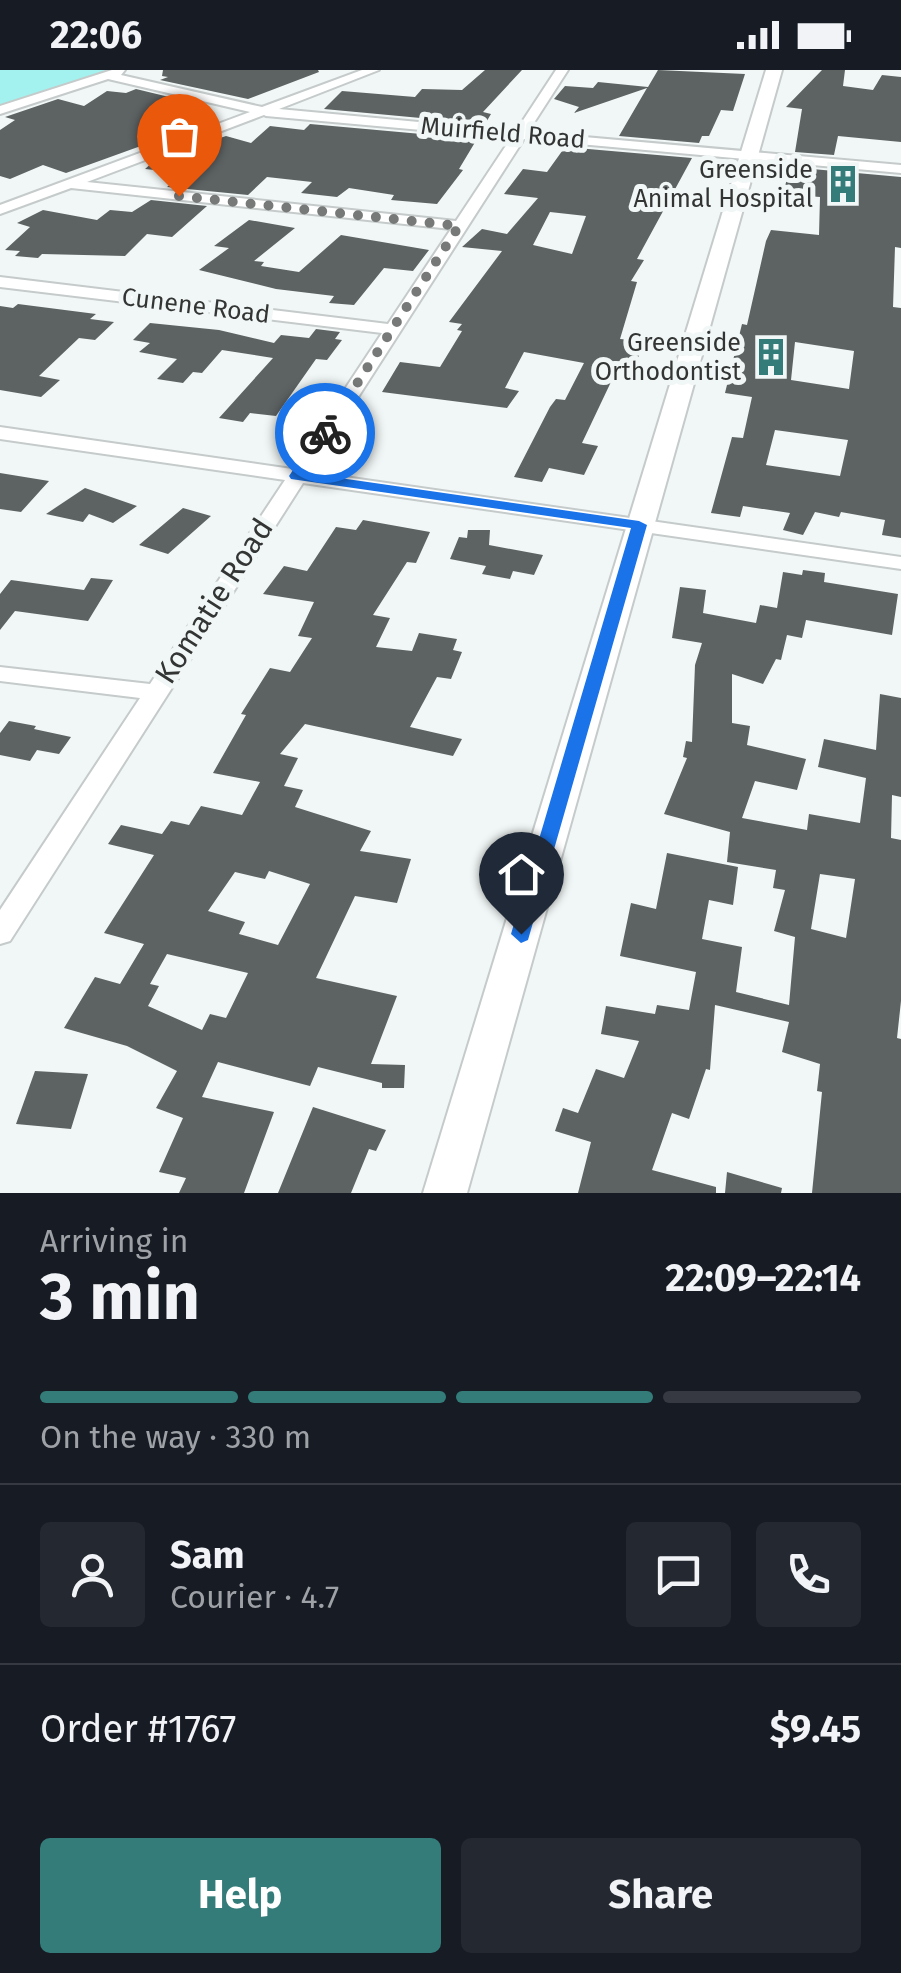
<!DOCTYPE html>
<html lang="en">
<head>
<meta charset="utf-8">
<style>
	:root { --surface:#171b24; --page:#242831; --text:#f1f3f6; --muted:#9ea1a6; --line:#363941; --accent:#347c7a }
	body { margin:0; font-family:"Fira Sans",sans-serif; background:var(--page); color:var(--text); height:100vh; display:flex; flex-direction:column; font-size:38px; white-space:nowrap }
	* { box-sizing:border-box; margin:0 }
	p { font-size:32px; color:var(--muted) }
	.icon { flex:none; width:55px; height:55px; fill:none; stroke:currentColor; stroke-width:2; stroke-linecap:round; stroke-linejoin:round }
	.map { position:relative; height:1123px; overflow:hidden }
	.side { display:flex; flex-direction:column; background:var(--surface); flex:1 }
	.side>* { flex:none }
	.pin { position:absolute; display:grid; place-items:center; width:85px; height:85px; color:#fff; margin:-102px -42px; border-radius:50% 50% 50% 0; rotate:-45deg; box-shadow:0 0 10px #0007 }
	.pin .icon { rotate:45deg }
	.courier { position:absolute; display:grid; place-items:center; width:100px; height:100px; margin:-50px; border:8px solid #1a73e8; border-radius:50%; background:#fff; color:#222; box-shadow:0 2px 12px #0007 }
	.overview em { font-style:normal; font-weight:700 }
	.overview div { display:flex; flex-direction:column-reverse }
	.overview { display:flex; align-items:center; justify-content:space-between; height:170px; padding:0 40px }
	h1 { font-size:65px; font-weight:700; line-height:75px }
	.bar { display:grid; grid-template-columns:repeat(4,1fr); gap:15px 10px; align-content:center; height:120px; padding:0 40px }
	.bar i { height:12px; border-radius:8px; background:var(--line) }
	.bar .on { background:var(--accent) }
	.bar p { grid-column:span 4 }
	.line { display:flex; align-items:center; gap:25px; padding:0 40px; border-top:2px solid var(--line) }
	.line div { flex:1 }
	.round { display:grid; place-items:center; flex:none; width:105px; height:105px; border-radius:10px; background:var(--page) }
	.cta { display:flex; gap:20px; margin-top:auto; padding:20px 40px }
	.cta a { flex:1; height:115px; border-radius:10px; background:var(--accent); color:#fff; font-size:40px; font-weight:700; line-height:115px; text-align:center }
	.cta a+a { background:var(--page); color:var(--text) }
	.status { display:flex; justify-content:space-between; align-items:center; height:70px; padding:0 50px; background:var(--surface); direction:ltr }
	.status svg { height:28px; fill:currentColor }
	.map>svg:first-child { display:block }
	.green { fill:#a3f2ef }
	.building { fill:#5d6262; fill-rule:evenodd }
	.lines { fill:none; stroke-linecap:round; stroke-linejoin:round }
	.street-casing { stroke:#c5caca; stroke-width:4 }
	.secondary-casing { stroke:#c5caca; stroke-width:4 }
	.street { fill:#fff; fill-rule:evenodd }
	.secondary { fill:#fff; fill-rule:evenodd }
	.route { fill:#1a73e8 }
	.done { stroke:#767978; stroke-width:10; stroke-dasharray:0 18 }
	.labels { text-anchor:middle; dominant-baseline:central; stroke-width:10; stroke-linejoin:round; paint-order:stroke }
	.far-street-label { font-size:25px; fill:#333534; stroke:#f1f7f6 }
	.far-poi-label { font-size:25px; fill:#333534; stroke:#f1f7f6; text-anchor:end }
	.street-label { font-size:30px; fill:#333534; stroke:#f1f7f6 }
</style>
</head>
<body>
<div class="status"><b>22:06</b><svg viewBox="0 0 49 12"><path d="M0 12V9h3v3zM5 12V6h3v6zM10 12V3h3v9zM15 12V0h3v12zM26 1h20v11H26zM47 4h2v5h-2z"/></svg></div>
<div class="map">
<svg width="901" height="1123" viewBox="0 0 901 1123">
	<rect width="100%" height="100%" fill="#f1f7f6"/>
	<path class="green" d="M0 0H126L0 41Z"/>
	<path class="building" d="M163 0H318L319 2 248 29 160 10 168 7 162 6Z
		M485 0H522L483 42 491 44 485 54 324 39 342 21 415 27 422 19 462 20Z
		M658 0 745 4 733 41 721 40 709 66H702L699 73 619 66 647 18 574 43 579 37 554 29 565 16 593 18 598 12 648 17Z
		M822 0H845L843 16 873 20 882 5 901 7V72L838 66 834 85 795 82 802 39 786 37Z
		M136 19 194 33 193 49 210 51 66 103 43 95 10 109 0 106V60L15 50 5 47 58 29 84 36 107 21 126 23Z
		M310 54 477 69 459 99 463 100 437 134 391 130 394 125 349 118 337 127 301 123 312 112 267 107 248 125 167 117 184 103 145 99 155 90 226 66 251 73 270 56 304 60Z
		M565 77 692 88 637 189 644 190 631 211 637 212 620 269 644 271 635 297 619 295 582 373 598 376 584 405 549 398 542 412 514 407 550 337 556 329 565 330 584 293 524 282 505 318 519 321 507 338 382 322 400 292 440 297 462 261 457 260 462 254 449 252 502 181 462 177 482 159 507 164 538 128 504 124 523 99 547 102ZM550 142 586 146 572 184 533 175Z
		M790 97 901 107V178L895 177 893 237 901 238V468L882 465 885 450 841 442 839 447 815 442 803 465 783 460 790 443 743 436 740 447 711 443 732 367 743 368 752 327 725 323 742 254 747 255 766 171 771 160 819 165 820 127 783 124ZM795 272 854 281 849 319 791 310ZM775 360 848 370 840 406 766 395Z
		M151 130 207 136 172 167 147 164 125 186 42 184 38 188 15 186 20 181 5 180 30 157 17 153 43 140 97 150 110 140 132 142Z
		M249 150 295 158 254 191 264 192 261 196 299 202 341 165 429 180 413 201 384 198 354 235 329 233 334 226 276 219 199 200 229 178 214 176Z
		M18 234 96 244 90 249 114 252 95 270 79 268 39 306 60 310 41 327 0 320V236L13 238Z
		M150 253 219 260 274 273 281 265 309 268 316 259 340 262 335 269 342 270 327 290 316 289 276 346 250 343 243 352 219 348 273 288 222 280 202 303 193 302 183 313 157 309 177 289 139 282 150 273 133 270Z
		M0 403 49 411 21 442 0 439Z
		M85 418 137 436 113 453 89 444 83 452 46 444Z
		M183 438 211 446 168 484 139 475Z
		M363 450 430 462 416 493 407 492 373 545 390 548 376 577 412 581 419 563 457 569 453 580 462 582 451 609 437 607 410 657 462 669 453 686 305 654 280 684 298 688 284 716 303 720 295 737 371 761 360 781 411 789 397 833 355 826 316 908 397 926 371 994 405 995 404 1018H382V1013L318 997 310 1016 218 992 202 1027 274 1042 244 1123H179L186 1108 159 1102 183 1048 156 1038 177 1001 127 976 64 958 95 907 120 914 144 874 104 863 154 785 108 774 121 755 162 764 171 751 189 755 201 736 242 745 260 712 213 703 246 645 241 644 270 598 290 602 312 568 298 566 314 532 263 524 284 496 307 501 336 457 356 460ZM269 801 310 814 278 875 239 864 245 852 208 841 235 802 265 809ZM167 884 248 903 226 948 210 944 202 960 148 936 159 916 150 914Z
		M468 460H490L489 475 543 485 534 505 513 501 510 509 482 504 486 496 450 489 459 467 467 468Z
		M803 500 825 503 824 512 898 524 892 565 806 550 802 568 787 565 781 590 776 589 763 614 732 604V653L750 656 747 675 806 689 797 720 755 711 742 748 807 760 809 744 860 753 866 708 818 697 824 669 876 680 880 624 901 628V727L892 725 891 768 901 770V931L897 968 901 969V1123H812L822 1022 817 1021 820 994 782 982 789 952 715 935 710 1000 706 999 689 1049 672 1043 652 1100 716 1117V1123H578L591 1072 555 1061 563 1038 578 1043 596 999 624 1008 639 971 601 964 606 936 655 944 657 935 689 940 696 902 620 886 631 833 656 839 667 783 738 797 733 835 709 830 702 869 742 877 736 922 789 935 795 867 774 861 785 820 773 818 776 800 727 792 730 762 664 744 687 688 683 687 686 671 692 672 695 595 702 573 672 568 680 517 706 520 703 543 756 553 760 535 777 538 783 502 802 505ZM820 804 855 809 846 868 811 859Z
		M91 508 113 510 88 551 15 541 0 560V524L11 510 84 520Z
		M9 651 36 656 34 659 71 667 59 684 37 680 30 691 0 685V663Z
		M35 1001 88 1004 71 1059 16 1054Z
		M313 1037 386 1060 376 1081 369 1079 351 1123H278Z
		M727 1102 782 1118 781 1123H725Z"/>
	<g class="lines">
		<g class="street-casing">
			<path id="street" d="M112 0H125L121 5 262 37 362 0H379L279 39 516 61 556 0H568L528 62 901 95V103L524 69 310 402 901 487V499L303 413 10 871 0 874V840L140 628 0 611V597L150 614 285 410 0 369V357L292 399 382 263 0 217V207L388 254 451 159 71 118 0 144V135L250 42 108 9 0 44V36ZM264 45 266 46 511 68 456 151 87 112Z"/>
		</g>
		<g class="secondary-casing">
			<path id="secondary" d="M766 0H782L467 1123H423Z"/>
		</g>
		<use href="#street" class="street"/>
		<use href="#secondary" class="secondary"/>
	</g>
	<path class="route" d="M325 359 332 363 305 403 639 451 647 455 528 870 521 873 511 864 631 458 291 409 289 406 318 363Z"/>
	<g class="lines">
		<path class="done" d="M179 126 459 156 325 363"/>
	</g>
	<defs>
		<g id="building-bare" transform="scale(3)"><path d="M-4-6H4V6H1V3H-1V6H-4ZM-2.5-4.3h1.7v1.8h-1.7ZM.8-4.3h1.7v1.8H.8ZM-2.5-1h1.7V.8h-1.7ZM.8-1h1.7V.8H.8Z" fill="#347c7a" stroke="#f1f7f6" stroke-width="2.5" paint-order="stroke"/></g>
	</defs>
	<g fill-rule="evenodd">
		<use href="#building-bare" x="843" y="114"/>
		<use href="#building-bare" x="771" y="287"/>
	</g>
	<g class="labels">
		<g class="far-street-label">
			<text transform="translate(503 63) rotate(5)">Muirfield Road</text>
			<text transform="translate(196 236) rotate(7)">Cunene Road</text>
		</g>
		<g class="far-poi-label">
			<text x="813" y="100">Greenside<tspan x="813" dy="29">Animal Hospital</tspan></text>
			<text x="741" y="273">Greenside<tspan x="741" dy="29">Orthodontist</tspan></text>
		</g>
		<g class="street-label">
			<text transform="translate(214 531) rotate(-57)">Komatie Road</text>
		</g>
	</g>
</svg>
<div class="pin" style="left:179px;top:126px;background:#ea580c"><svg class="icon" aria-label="bag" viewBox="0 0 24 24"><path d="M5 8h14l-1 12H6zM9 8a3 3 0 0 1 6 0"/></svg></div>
<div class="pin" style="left:521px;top:864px;background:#1f2937"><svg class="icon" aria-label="home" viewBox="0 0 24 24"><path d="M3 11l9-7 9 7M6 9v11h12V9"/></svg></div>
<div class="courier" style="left:325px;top:363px"><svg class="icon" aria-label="bike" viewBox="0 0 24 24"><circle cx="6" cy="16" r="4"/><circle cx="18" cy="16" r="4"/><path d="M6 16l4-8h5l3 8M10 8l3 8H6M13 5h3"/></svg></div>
</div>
<section class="side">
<div class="overview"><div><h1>3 min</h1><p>Arriving in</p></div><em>22:09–22:14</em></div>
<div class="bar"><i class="on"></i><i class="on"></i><i class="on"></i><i></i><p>On the way · 330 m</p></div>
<div class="line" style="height:180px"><a class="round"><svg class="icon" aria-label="person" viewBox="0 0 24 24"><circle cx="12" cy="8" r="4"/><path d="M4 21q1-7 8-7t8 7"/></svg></a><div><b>Sam</b><p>Courier · 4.7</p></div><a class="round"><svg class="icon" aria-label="chat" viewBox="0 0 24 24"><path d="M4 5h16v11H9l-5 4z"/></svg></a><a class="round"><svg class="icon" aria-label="phone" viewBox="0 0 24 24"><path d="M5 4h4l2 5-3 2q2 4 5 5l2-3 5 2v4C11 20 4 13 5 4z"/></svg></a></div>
<div class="line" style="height:130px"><div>Order #1767</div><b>$9.45</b></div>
<div class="cta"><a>Help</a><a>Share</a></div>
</section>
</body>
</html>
